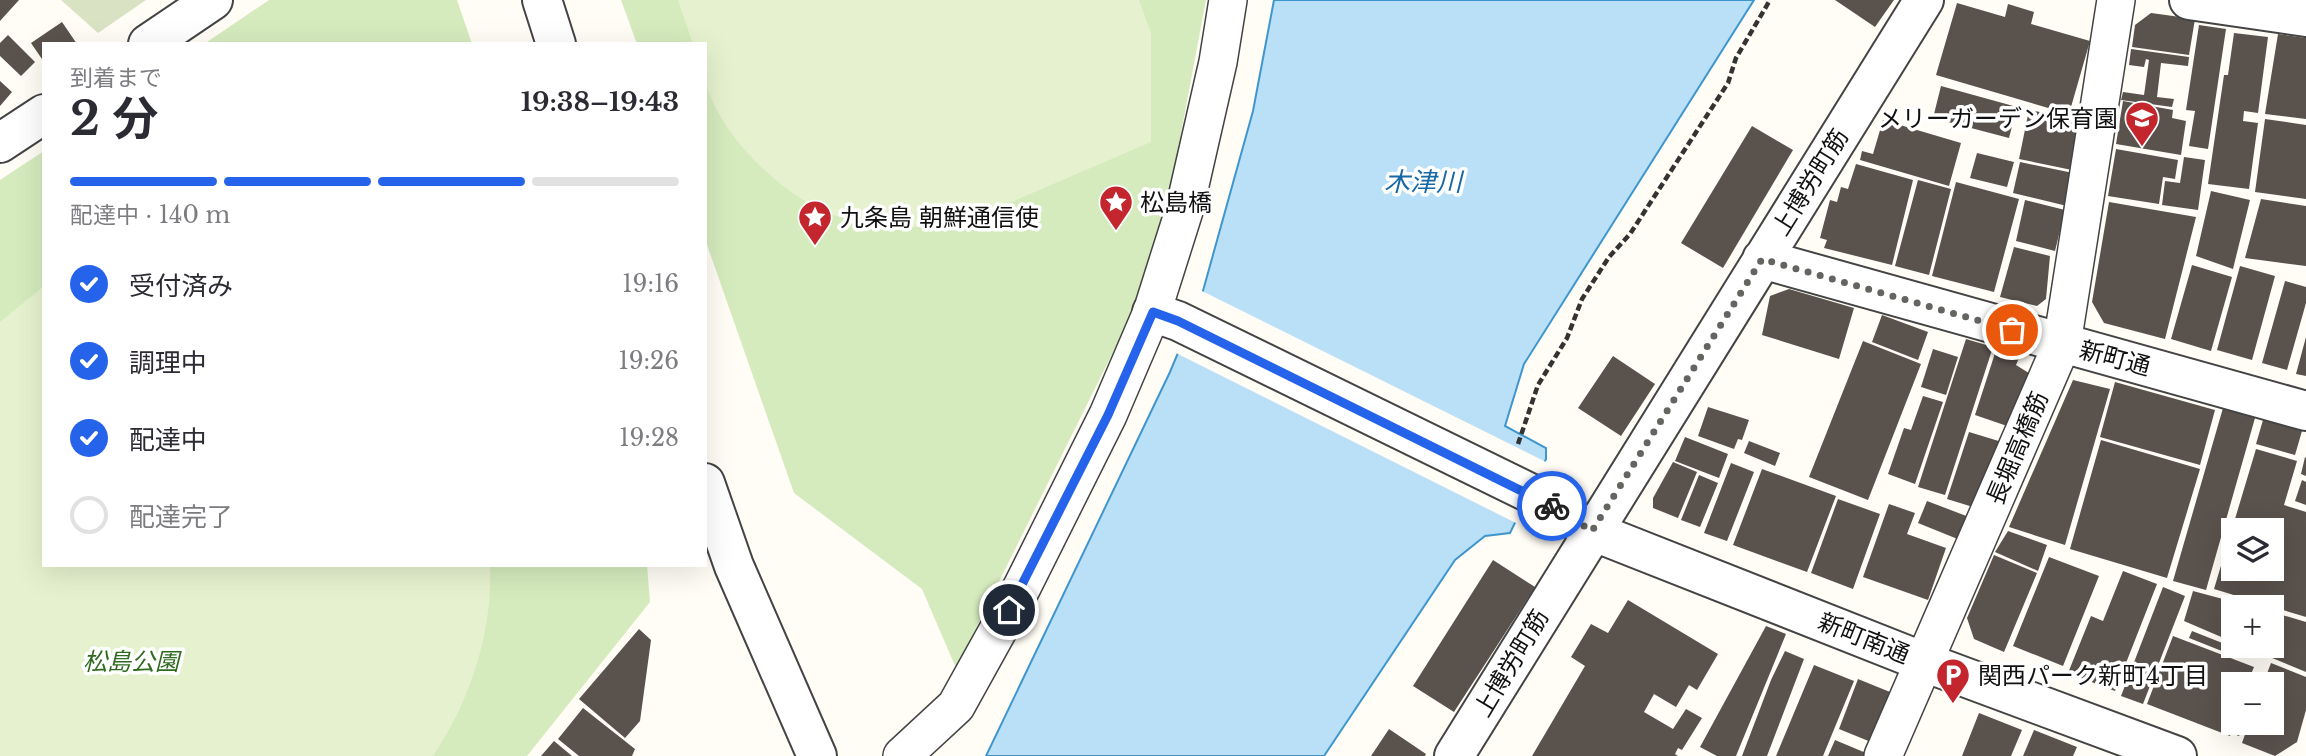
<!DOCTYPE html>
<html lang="ja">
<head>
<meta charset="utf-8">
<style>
	:root { --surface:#fff; --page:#f7f7f7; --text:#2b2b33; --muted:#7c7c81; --line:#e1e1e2; --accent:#2563eb }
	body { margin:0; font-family:"Libre Baskerville","Noto Sans JP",serif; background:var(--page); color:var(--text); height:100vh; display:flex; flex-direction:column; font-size:26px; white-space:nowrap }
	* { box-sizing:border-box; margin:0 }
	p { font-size:23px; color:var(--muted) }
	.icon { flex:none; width:38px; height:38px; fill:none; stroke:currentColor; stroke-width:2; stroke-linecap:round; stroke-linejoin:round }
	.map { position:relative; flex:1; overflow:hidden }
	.details { position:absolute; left:42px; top:42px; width:665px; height:525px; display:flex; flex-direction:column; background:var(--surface); border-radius:0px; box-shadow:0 7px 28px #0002 }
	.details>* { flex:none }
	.controls { position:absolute; left:2221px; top:518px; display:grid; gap:14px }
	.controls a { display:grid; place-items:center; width:63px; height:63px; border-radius:0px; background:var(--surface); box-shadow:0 7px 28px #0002; font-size:35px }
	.pin { position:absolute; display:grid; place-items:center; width:60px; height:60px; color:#fff; margin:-30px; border:4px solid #fff; border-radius:50%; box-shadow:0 2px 7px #0007 }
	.courier { position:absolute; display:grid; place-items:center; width:70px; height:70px; margin:-35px; border:5px solid #2563eb; border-radius:50%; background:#fff; color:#222; box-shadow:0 2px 9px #0007 }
	.headline em { font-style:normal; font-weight:700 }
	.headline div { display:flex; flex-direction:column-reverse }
	.headline { display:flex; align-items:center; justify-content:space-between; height:119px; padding:0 28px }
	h1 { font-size:46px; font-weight:700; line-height:52px }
	.bar { display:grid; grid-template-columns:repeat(4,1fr); gap:10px 7px; align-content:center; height:84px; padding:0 28px }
	.bar i { height:9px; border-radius:5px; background:var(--line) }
	.bar .current { background:var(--accent) }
	.bar p { grid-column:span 4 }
	ol { padding:0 28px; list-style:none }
	li { display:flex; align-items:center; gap:21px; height:77px }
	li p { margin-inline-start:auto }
	li .icon { padding:7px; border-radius:50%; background:var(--accent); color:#fff; stroke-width:4 }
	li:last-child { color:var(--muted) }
	li i { width:38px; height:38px; border:4px solid var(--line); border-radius:50% }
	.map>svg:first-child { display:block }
	.green { fill:#d5ebbd }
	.cemetery { fill:#d9e3c4 }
	.pitch { fill:#e6f2cf }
	.water { fill:#b9e0f7; stroke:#3f96cf; stroke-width:2 }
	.pier { fill:#fffdf5 }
	.building { fill:#5a524d; fill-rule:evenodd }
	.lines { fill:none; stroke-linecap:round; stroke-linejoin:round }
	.minor-casing { stroke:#444; stroke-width:40 }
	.tertiary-casing { stroke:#444; stroke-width:42 }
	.path { stroke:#333; stroke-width:4.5; stroke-dasharray:7 3.5; stroke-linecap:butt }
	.minor { stroke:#fff; stroke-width:37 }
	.tertiary { stroke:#fff; stroke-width:38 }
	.done { stroke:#646461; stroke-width:7; stroke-dasharray:0 12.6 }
	.route { stroke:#2563eb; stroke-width:9 }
	.labels { text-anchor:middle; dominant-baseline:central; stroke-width:7; stroke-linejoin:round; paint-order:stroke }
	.poi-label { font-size:24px; fill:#111; stroke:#fff; text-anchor:start }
	.street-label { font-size:24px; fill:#111; stroke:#fff }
	.park-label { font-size:24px; font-style:italic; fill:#2f6b1f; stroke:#fff }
	.water-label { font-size:26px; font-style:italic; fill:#1768a6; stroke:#fff }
</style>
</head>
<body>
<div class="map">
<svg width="2306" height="756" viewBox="0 0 2306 756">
	<rect width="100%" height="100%" fill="#fffdf5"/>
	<path class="green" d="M269 0H457L472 44H204Z
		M621 0H1206L1165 218 1128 322 956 668 922 589 794 493 705 239V44H637Z
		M44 151V565H647L650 602 527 756H0V180Z"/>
	<path class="cemetery" d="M61 0H146L98 33Z"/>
	<path class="pitch" d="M678 0H1139L1151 33V142L965 222C922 229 879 230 837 216 786 200 713 131 705 76 704 66 705 54 705 44H693Z
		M44 286V565H490C493 632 470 701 433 756H0V322Z"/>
	<path class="water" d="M1274 0H1754L1524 364 1505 426 1546 448V459L1510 533 1485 536 1455 560 1324 756H986L1170 372 1201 298 1253 111Z"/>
	<path class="pier" d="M1200 290 1548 463 1518 524 1174 352Z"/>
	<path class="building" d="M0 0H19L0 21Z
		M1835 0H1894L1875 27Z
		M1957 3 2005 17 2008 4 2034 12 2031 24 2090 41 2069 114 1936 75Z
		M2151 13 2195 19 2189 55 2132 47 2135 25Z
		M62 22 77 44H44V62L31 43Z
		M2199 25 2226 29 2208 149 2189 146 2195 111 2186 110Z
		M2234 33 2268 37 2258 113 2244 111 2243 121 2258 123 2249 189 2208 184 2224 75H2228Z
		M2278 34 2306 38V119L2265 114Z
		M8 35 35 62 21 76 0 56V43Z
		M2131 49 2189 57 2188 66 2161 63 2157 97 2174 99 2172 107 2121 100 2123 92 2144 95 2149 60 2146 59 2144 67 2129 65Z
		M0 81 12 92 0 106Z
		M1941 86 2017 107 2009 138 1933 118Z
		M2123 101 2173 110 2172 118 2186 121 2181 155 2116 144Z
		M2029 110 2082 120 2072 170 2019 159Z
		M2265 119 2306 125V199L2255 192Z
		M1883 120 1961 143 1949 186 1860 160 1862 151 1873 154Z
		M1752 126 1793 150 1723 268 1681 243Z
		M2116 149 2178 160 2175 179 2163 177 2159 204 2108 196Z
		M1977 153 2014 162 2007 187 1970 178Z
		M2184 157 2205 160 2198 210 2162 205 2165 181 2180 183Z
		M2020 162 2073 173 2067 206 2013 193Z
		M1856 164 1913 180 1892 265 1824 248 1827 240 1820 238 1830 200 1837 202 1841 187 1848 189Z
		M1918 180 1951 189 1929 275 1895 266Z
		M1956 182 2019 199 1994 292 1932 276Z
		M2211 191 2250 200 2233 269 2196 256Z
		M2261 199 2306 206V266L2245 258Z
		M2025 200 2065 210 2055 251 2016 241Z
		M2109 202 2196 217 2165 339 2104 323 2092 302Z
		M2014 247 2050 256 2046 299 2037 306 2000 297Z
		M2192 265 2232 277 2211 351 2171 339Z
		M2240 266 2275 276 2252 360 2217 350Z
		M2285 281 2306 287V303L2287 370 2262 363Z
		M1789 289 1854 308 1839 359 1762 335 1770 296Z
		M1882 315 1928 332 1918 360 1872 342Z
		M2306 337V376L2296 374Z
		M1966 339 1993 347 1945 495 1918 487Z
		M1863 341 1921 364 1868 500 1809 477Z
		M1997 347 2021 353 2016 365 2032 375 2010 427 1975 415Z
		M1933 349 1958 357 1946 395 1921 387Z
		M1613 356 1655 384 1621 436 1578 408Z
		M2073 380 2110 389 2065 545 2009 527Z
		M2115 382 2215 410 2200 465 2100 437Z
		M1923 396 1943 402 1915 484 1888 474 1904 428 1911 430Z
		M1708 407 1749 420 1742 440 1738 439 1734 449 1698 436Z
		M2223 408 2255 418 2206 590 2173 581Z
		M2263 420 2302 431 2295 455 2256 444Z
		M1969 432 2002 442 1973 507 1947 499Z
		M1685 437 1728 454 1719 478 1675 461Z
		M2101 440 2200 469 2167 578 2070 549Z
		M1749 441 1780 453 1775 466 1744 453Z
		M2256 449 2297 461 2284 505 2306 512V617L2214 589ZM2233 530H2272V569H2233Z
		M2305 457 2306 458V476L2301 474Z
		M1673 462 1697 472 1678 518 1653 508V498Z
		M1731 463 1754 472 1727 541 1704 533Z
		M1762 469 1836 496 1807 572 1733 545Z
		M1699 475 1718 483 1700 527 1681 520Z
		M2302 480 2306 482V505L2295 501Z
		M1838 499 1880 514 1853 589 1811 573Z
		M1927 501 1969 517 1960 540 1918 523Z
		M1889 504 1915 513 1907 534 1946 548 1928 600 1863 577Z
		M2008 531 2047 545 2038 571 1995 552Z
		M1994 555 2037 573 2004 652 1974 639 1967 618Z
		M2049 557 2099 576 2063 666 2013 646Z
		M1493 560 1535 587 1454 712 1413 686Z
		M2123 571 2157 584 2115 691 2068 673 2091 616 2103 621Z
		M2163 587 2185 596 2143 704 2121 696Z
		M2193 591 2249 606 2233 607V642L2184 621Z
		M1628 600 1718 654 1697 690 1689 685 1676 707 1654 694 1644 712 1673 729 1686 709 1702 718 1682 750 1678 748 1675 754 1678 756H1532L1585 666 1571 657 1591 624 1608 633Z
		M2272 612 2306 622V672L2243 646H2272Z
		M1766 626 1786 634 1736 756H1717L1700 747Z
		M639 629 651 640 640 721 625 738 579 699Z
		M2192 631 2240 650 2237 657 2189 638Z
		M2173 636 2254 667 2247 684H2233V723H2245L2239 736 2231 733 2230 736 2147 704Z
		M1785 651 1804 659 1767 756H1742L1771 680Z
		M2271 663 2306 677V710L2297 742 2275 756 2242 743 2249 723H2272V684H2263Z
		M1814 665 1854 681 1823 756H1776Z
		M1858 679 1890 692 1871 742 1839 729Z
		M583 708 635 749 632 756H579L558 739Z
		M1979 713 2022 730 2011 756H1962Z
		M1389 729 1426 754 1425 756H1371Z
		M2034 730 2077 747 2073 756H2023Z
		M1835 740 1866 753 1865 756H1828Z
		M554 741 572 756H541Z"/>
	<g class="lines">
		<g class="minor-casing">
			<path id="minor" d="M902 756 956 706 1022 587 1108 415 1152 312 1184 211 1218 62 1228 0
				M1883 756 2062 344 2116 0"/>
		</g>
		<g class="tertiary-casing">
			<path id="tertiary" d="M542 0 556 44
				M2189 0 2306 17
				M148 44 213 0
				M0 143 44 114
				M1762 259 2306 411
				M1152 312 1178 321 1536 496 1592 531 1924 662 2177 756
				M705 483 734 566 817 756
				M1454 756 1924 0"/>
		</g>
		<path class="path" d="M1518 444 1538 385 1567 338 1582 299 1609 257 1630 234 1728 83 1736 58 1770 0"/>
		<use href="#minor" class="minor"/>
		<use href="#tertiary" class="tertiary"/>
	</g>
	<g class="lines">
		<path class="done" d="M1552 506 1592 531 1762 259 2012 330"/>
		<path class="route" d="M1009 610 1108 415 1153 312 1178 321 1552 506"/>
	</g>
	<defs>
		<g id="school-pin" transform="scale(1.75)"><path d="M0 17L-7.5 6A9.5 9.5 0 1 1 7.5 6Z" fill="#c4262e" stroke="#fff"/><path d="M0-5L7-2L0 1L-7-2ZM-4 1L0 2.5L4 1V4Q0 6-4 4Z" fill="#fff"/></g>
		<g id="sight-pin" transform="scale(1.75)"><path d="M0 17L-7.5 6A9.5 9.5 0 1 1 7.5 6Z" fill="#c4262e" stroke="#fff"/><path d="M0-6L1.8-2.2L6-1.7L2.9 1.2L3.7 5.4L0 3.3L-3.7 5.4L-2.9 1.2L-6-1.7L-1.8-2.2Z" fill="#fff"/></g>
		<g id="parking-pin" transform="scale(1.75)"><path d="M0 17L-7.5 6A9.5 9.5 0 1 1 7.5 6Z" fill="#c4262e" stroke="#fff"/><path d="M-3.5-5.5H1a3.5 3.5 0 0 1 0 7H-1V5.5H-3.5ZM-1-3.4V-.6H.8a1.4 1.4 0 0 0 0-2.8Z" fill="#fff"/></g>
	</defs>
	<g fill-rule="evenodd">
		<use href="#school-pin" x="2142" y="118"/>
		<use href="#sight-pin" x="1116" y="202"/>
		<use href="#sight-pin" x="815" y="217"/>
		<use href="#parking-pin" x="1953" y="675"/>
	</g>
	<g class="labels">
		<g class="poi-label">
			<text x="2118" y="118" text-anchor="end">メリーガーデン保育園</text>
			<text x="1140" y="202">松島橋</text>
			<text x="840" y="217">九条島 朝鮮通信使</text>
			<text x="1978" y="675">関西パーク新町4丁目</text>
		</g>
		<g class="street-label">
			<text transform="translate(1810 182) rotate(-58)">上博労町筋</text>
			<text transform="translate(2115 358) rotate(15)">新町通</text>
			<text transform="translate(2017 448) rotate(-67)">長堀高橋筋</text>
			<text transform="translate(1864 638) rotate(22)">新町南通</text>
			<text transform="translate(1511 663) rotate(-59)">上博労町筋</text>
		</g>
		<g class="park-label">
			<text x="131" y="661">松島公園</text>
		</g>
		<g class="water-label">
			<text x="1423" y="182">木津川</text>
		</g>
	</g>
</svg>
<div class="controls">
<a><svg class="icon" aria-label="layers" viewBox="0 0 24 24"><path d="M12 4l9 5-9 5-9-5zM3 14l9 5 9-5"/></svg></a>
<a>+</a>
<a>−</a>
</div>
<div class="pin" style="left:2012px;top:330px;background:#ea580c"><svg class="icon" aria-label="bag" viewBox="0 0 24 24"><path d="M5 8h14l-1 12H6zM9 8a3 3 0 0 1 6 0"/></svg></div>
<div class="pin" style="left:1009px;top:610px;background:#1f2937"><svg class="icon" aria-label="home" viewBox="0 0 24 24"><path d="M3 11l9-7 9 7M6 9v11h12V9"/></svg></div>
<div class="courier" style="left:1552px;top:506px"><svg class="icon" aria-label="bike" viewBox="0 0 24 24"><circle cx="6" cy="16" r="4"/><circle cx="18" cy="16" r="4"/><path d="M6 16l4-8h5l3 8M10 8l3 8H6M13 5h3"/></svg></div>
<section class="details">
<div class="headline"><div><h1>2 分</h1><p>到着まで</p></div><em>19:38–19:43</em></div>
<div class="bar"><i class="current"></i><i class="current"></i><i class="current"></i><i></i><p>配達中 · 140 m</p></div>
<ol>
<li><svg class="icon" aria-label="check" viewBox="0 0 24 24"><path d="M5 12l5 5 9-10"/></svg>受付済み<p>19:16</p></li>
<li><svg class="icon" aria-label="check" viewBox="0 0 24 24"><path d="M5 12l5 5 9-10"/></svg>調理中<p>19:26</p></li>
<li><svg class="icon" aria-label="check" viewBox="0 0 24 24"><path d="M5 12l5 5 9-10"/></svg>配達中<p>19:28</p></li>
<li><i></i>配達完了</li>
</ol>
</section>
</div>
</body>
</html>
